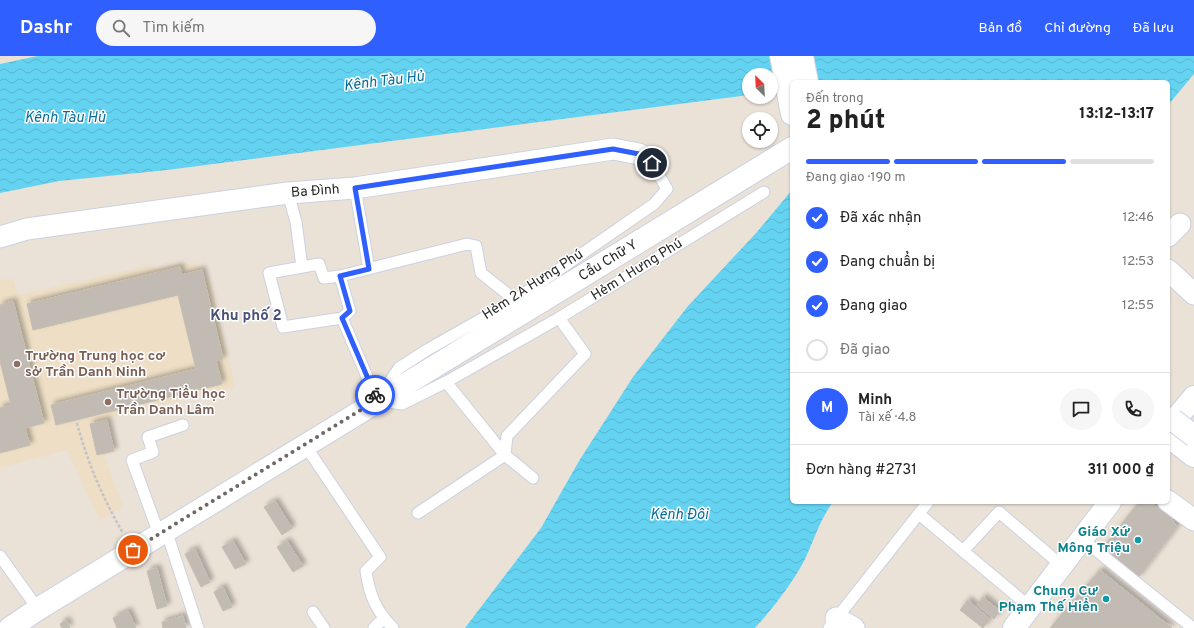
<!DOCTYPE html>
<html lang="vi">
<head>
<meta charset="utf-8">
<style>
	:root { --surface:#fff; --page:#f6f6f6; --text:#222; --muted:#767676; --line:#e0e0e0; --accent:#2f5fff }
	body { margin:0; font-family:Overpass,sans-serif; background:var(--page); color:var(--text); height:100vh; display:flex; flex-direction:column; font-size:15px; white-space:nowrap }
	* { box-sizing:border-box; margin:0 }
	p { font-size:13px; color:var(--muted) }
	.icon { flex:none; width:22px; height:22px; fill:none; stroke:currentColor; stroke-width:2; stroke-linecap:round; stroke-linejoin:round }
	.map { position:relative; flex:1; overflow:hidden }
	.panel { position:absolute; left:790px; top:24px; width:380px; height:424px; display:flex; flex-direction:column; background:var(--surface); border-radius:6px; box-shadow:0 1px 3px #0004 }
	.panel>* { flex:none }
	.needle { width:26px; rotate:336deg }
	.tools { position:absolute; left:742px; top:12px; display:grid; gap:8px }
	.tools a { display:grid; place-items:center; width:36px; height:36px; border-radius:50%; background:var(--surface); box-shadow:0 1px 3px #0004; font-size:20px }
	.pin { position:absolute; display:grid; place-items:center; width:34px; height:34px; color:#fff; margin:-17px; border:2px solid #fff; border-radius:50%; box-shadow:0 1px 4px #0007 }
	.courier { position:absolute; display:grid; place-items:center; width:40px; height:40px; margin:-20px; border:3px solid #2f5fff; border-radius:50%; background:#fff; color:#222; box-shadow:0 1px 5px #0007 }
	.summary em { font-style:normal; font-weight:800 }
	.summary div { display:flex; flex-direction:column-reverse }
	.summary { display:flex; align-items:center; justify-content:space-between; height:68px; padding:0 16px }
	h1 { font-size:26px; font-weight:800; line-height:30px }
	.bar { display:grid; grid-template-columns:repeat(4,1fr); gap:6px 4px; align-content:center; height:48px; padding:0 16px }
	.bar i { height:5px; border-radius:3px; background:var(--line) }
	.bar .on { background:var(--accent) }
	.bar p { grid-column:span 4 }
	.line { display:flex; align-items:center; gap:10px; padding:0 16px; border-top:1px solid var(--line) }
	.line div { flex:1 }
	.round { display:grid; place-items:center; flex:none; width:42px; height:42px; border-radius:21px; background:var(--page) }
	ol { padding:0 16px; list-style:none }
	li { display:flex; align-items:center; gap:12px; height:44px }
	li p { margin-inline-start:auto }
	li .icon { padding:4px; border-radius:50%; background:var(--accent); color:#fff; stroke-width:4 }
	li:last-child { color:var(--muted) }
	li i { width:22px; height:22px; border:2px solid var(--line); border-radius:50% }
	header { display:flex; align-items:center; gap:24px; box-sizing:border-box; height:56px; padding:0 20px; background:var(--accent); color:#fff }
	header strong { font-size:19px }
	nav { display:flex; gap:22px; margin-inline-start:auto; font-size:14px }
	.search { width:280px; height:36px; background:var(--page); display:flex; align-items:center; gap:10px; box-sizing:border-box; padding:0 14px; border-radius:22px; color:var(--muted); font-size:15px }
	.map>svg:first-child { display:block }
	.education { fill:#eddec5 }
	.water { fill:url(#water-waves) }
	.building { fill:#c2bbb4; stroke:#c5bdb1; filter:url(#shadow) }
	.lines { fill:none; stroke-linecap:round; stroke-linejoin:round }
	.lane-casing { stroke:#ccd1e1; stroke-width:13 }
	.street-casing { stroke:#ccd1e1; stroke-width:23 }
	.secondary-casing { stroke:#ccd1e1; stroke-width:24 }
	.path { stroke:#c3c3c3; stroke-width:2.5; stroke-dasharray:3 2; stroke-linecap:butt }
	.lane { stroke:#fff; stroke-width:11 }
	.street { stroke:#fff; stroke-width:21 }
	.secondary { stroke:#fff; stroke-width:22 }
	.secondary-bridge-casing { stroke:#ccd1e1; stroke-width:24; stroke-linecap:butt }
	.secondary-bridge { stroke:#fff; stroke-width:22 }
	.done { stroke:#6b6865; stroke-width:4; stroke-dasharray:0 7.2 }
	.route { stroke:#2f5fff; stroke-width:5 }
	.education-dot { fill:#8d6e63; stroke:#fff; stroke-width:1.5 }
	.culture-dot { fill:#0f9aa8; stroke:#fff; stroke-width:1.5 }
	.labels { text-anchor:middle; dominant-baseline:central; stroke-width:3; stroke-linejoin:round; paint-order:stroke }
	.street-label { font-size:14px; fill:#272727; stroke:#fff }
	.education-label { font-size:14px; font-weight:bold; fill:#785e54; stroke:#fff; text-anchor:start }
	.culture-label { font-size:14px; font-weight:bold; fill:#0d838f; stroke:#fff; text-anchor:end }
	.water-label { font-size:15px; font-style:italic; fill:#086e99; stroke:#fff }
	.neighbourhood-label { font-size:15px; font-weight:bold; fill:#465178; stroke:#fff }
</style>
</head>
<body>
<header>
<strong>Dashr</strong>
<div class="search"><svg class="icon" aria-label="search" viewBox="0 0 24 24"><circle cx="10" cy="10" r="6"/><path d="M15 15l6 6"/></svg>Tìm kiếm</div>
<nav><a>Bản đồ</a><a>Chỉ đường</a><a>Đã lưu</a></nav>
</header>
<div class="map">
<svg width="1194" height="572" viewBox="0 0 1194 572">
	<defs>
		<pattern id="water-waves" width="16" height="10" patternUnits="userSpaceOnUse"><rect width="16" height="10" fill="#64d3f2"/><path d="M0 5q4-4 8 0t8 0" fill="none" stroke="#57b5d0"/></pattern>
		<filter id="shadow"><feDropShadow dx="3.5" dy="-3.5" stdDeviation="2" flood-color="#0004"/></filter>
	</defs>
	<rect width="100%" height="100%" fill="#eae1d7"/>
	<path class="education" d="M183 207 202 210 205 224 210 223 235 331 109 362 116 396 104 400 123 451 100 464 67 394 0 412V224L13 223 18 239 152 209 156 212Z"/>
	<path class="water" d="M38 0H1194V18L1168 49V26H792V38H771V19H749V39L167 114 59 125 0 137V8Z
		M792 134V446H833C820 463 814 485 804 505 794 525 770 556 755 572H465L541 472 579 405 633 321 688 250 757 176Z"/>
	<path class="building" d="M180 211 182 219 202 214 223 303 216 305 222 328 56 369 51 349 196 313 178 239 33 274 27 248Z
		M13 245 44 367 25 372 30 389 0 397V352L11 349 0 305V249Z
		M107 364 114 395 97 399 90 368Z
		M275 445 292 472 282 479 264 451Z
		M1139 446H1149L1169 458 1177 471 1138 522 1099 497Z
		M233 485 246 508 235 513 222 491Z
		M287 485 303 510 293 516 277 491Z
		M195 493 210 526 201 531 185 498Z
		M157 512 167 550 157 553 147 515Z
		M1100 514 1172 572H1050Z
		M223 531 232 551 223 555 214 536Z
		M983 541 1000 555 994 563 977 549Z
		M968 544 990 563 983 572 960 554Z
		M128 555 136 572H117L113 562Z
		M183 560 186 572H163L162 566Z
		M66 564 70 572H62L60 568Z"/>
	<g class="lines">
		<g class="lane-casing">
			<path id="lane" d="M355 132 369 213
				M288 137 296 166 302 211
				M340 220 350 255 342 262 283 271 269 217 319 208 324 222 340 220 467 188 476 190 481 217 515 244
				M342 262 377 344
				M446 326 505 399 533 422
				M382 337 399 312 427 294 515 244 654 148 667 133 652 107
				M382 345 402 348 446 326 559 262 764 136
				M305 389 380 501 366 515C369 538 376 555 393 572
				M418 457 505 399 507 380 585 298 559 262
				M919 458 963 495 999 456 1061 509
				M166 474 198 572
				M159 478 132 404 153 396 148 381 183 369
				M1082 483 1193 572
				M963 495 1030 551
				M0 500 38 553
				M313 556 324 572
				M374 572 384 562
				M829 572 928 446"/>
		</g>
		<g class="street-casing">
			<g id="street">
				<path d="M1168 180 1180 168"/>
				<path id="s1" d="M0 181 27 173 288 137 355 132 613 93 639 98 652 107"/>
				<path d="M1168 214 1194 238"/>
				<path d="M1168 445 1194 464"/>
				<path d="M836 562 854 572"/>
			</g>
		</g>
		<g class="secondary-casing">
			<g id="secondary">
				<path d="M781 0 792 58"/>
				<path d="M802 0 807 26"/>
				<path d="M1168 372 1194 341"/>
				<path d="M1168 380 1194 400"/>
				<path id="s2" d="M10 572 38 553 792 92"/>
				<path d="M1014 572 1110 446"/>
			</g>
		</g>
		<path class="path" d="M77 367C87 405 103 443 123 477"/>
		<use href="#lane" class="lane"/>
		<use href="#street" class="street"/>
		<use href="#secondary" class="secondary"/>
		<g class="secondary-bridge-casing">
			<path id="secondary-bridge" d="M1173 364 1194 380"/>
		</g>
		<use href="#secondary-bridge" class="secondary-bridge"/>
	</g>
	<g class="lines">
		<path class="done" d="M133 494 377 344 375 339"/>
		<path class="route" d="M375 339 342 262 350 255 340 220 369 213 355 132 613 93 639 98 652 107"/>
	</g>
	<g class="education-dot">
		<circle cx="17" cy="308" r="4"/>
		<circle cx="108" cy="346" r="4"/>
	</g>
	<g class="culture-dot">
		<circle cx="1138" cy="484" r="4"/>
		<circle cx="1106" cy="543" r="4"/>
	</g>
	<g class="labels">
		<g class="street-label">
			<text stroke="none"><textPath href="#s1" startOffset="319">Ba Đình</textPath></text>
			<text stroke="none"><textPath href="#s2" startOffset="702">Cầu Chữ Y</textPath></text>
			<text transform="translate(637 214) rotate(-32)">Hẻm 1 Hưng Phú</text>
			<text transform="translate(533 229) rotate(-33)">Hẻm 2A Hưng Phú</text>
		</g>
		<g class="education-label">
			<text x="25" y="300">Trường Trung học cơ<tspan x="25" dy="16">sở Trần Danh Ninh</tspan></text>
			<text x="116" y="338">Trường Tiểu học<tspan x="116" dy="16">Trần Danh Lâm</tspan></text>
		</g>
		<g class="culture-label">
			<text x="1130" y="476">Giáo Xứ<tspan x="1130" dy="16">Mông Triệu</tspan></text>
			<text x="1098" y="535">Chung Cư<tspan x="1098" dy="16">Phạm Thế Hiển</tspan></text>
		</g>
		<g class="water-label">
			<text transform="translate(384 26) rotate(-7)">Kênh Tàu Hủ</text>
			<text x="65" y="62">Kênh Tàu Hủ</text>
			<text x="679" y="459">Kênh Đôi</text>
		</g>
		<g class="neighbourhood-label">
			<text x="246" y="260">Khu phố 2</text>
		</g>
	</g>
</svg>
<div class="tools">
<a><svg class="needle" viewBox="-14 -14 28 28"><path d="M0-13l5 13h-10z" fill="#e53935"/><path d="M0 13l5-13h-10z" fill="#767676"/></svg></a>
<a><svg class="icon" aria-label="locate" viewBox="0 0 24 24"><circle cx="12" cy="12" r="6"/><path d="M12 2v4M12 18v4M2 12h4M18 12h4"/></svg></a>
</div>
<div class="pin" style="left:133px;top:494px;background:#ea580c"><svg class="icon" aria-label="bag" viewBox="0 0 24 24"><path d="M5 8h14l-1 12H6zM9 8a3 3 0 0 1 6 0"/></svg></div>
<div class="pin" style="left:652px;top:107px;background:#1f2937"><svg class="icon" aria-label="home" viewBox="0 0 24 24"><path d="M3 11l9-7 9 7M6 9v11h12V9"/></svg></div>
<div class="courier" style="left:375px;top:339px"><svg class="icon" aria-label="bike" viewBox="0 0 24 24"><circle cx="6" cy="16" r="4"/><circle cx="18" cy="16" r="4"/><path d="M6 16l4-8h5l3 8M10 8l3 8H6M13 5h3"/></svg></div>
<section class="panel">
<div class="summary"><div><h1>2 phút</h1><p>Đến trong</p></div><em>13:12–13:17</em></div>
<div class="bar"><i class="on"></i><i class="on"></i><i class="on"></i><i></i><p>Đang giao · 190 m</p></div>
<ol>
<li><svg class="icon" aria-label="check" viewBox="0 0 24 24"><path d="M5 12l5 5 9-10"/></svg>Đã xác nhận<p>12:46</p></li>
<li><svg class="icon" aria-label="check" viewBox="0 0 24 24"><path d="M5 12l5 5 9-10"/></svg>Đang chuẩn bị<p>12:53</p></li>
<li><svg class="icon" aria-label="check" viewBox="0 0 24 24"><path d="M5 12l5 5 9-10"/></svg>Đang giao<p>12:55</p></li>
<li><i></i>Đã giao</li>
</ol>
<div class="line" style="height:72px"><b class="round" style="background:var(--accent);color:#fff">M</b><div><b>Minh</b><p>Tài xế · 4.8</p></div><a class="round"><svg class="icon" aria-label="chat" viewBox="0 0 24 24"><path d="M4 5h16v11H9l-5 4z"/></svg></a><a class="round"><svg class="icon" aria-label="phone" viewBox="0 0 24 24"><path d="M5 4h4l2 5-3 2q2 4 5 5l2-3 5 2v4C11 20 4 13 5 4z"/></svg></a></div>
<div class="line" style="height:52px"><div>Đơn hàng #2731</div><b>311 000 ₫</b></div>
</section>
</div>
</body>
</html>
